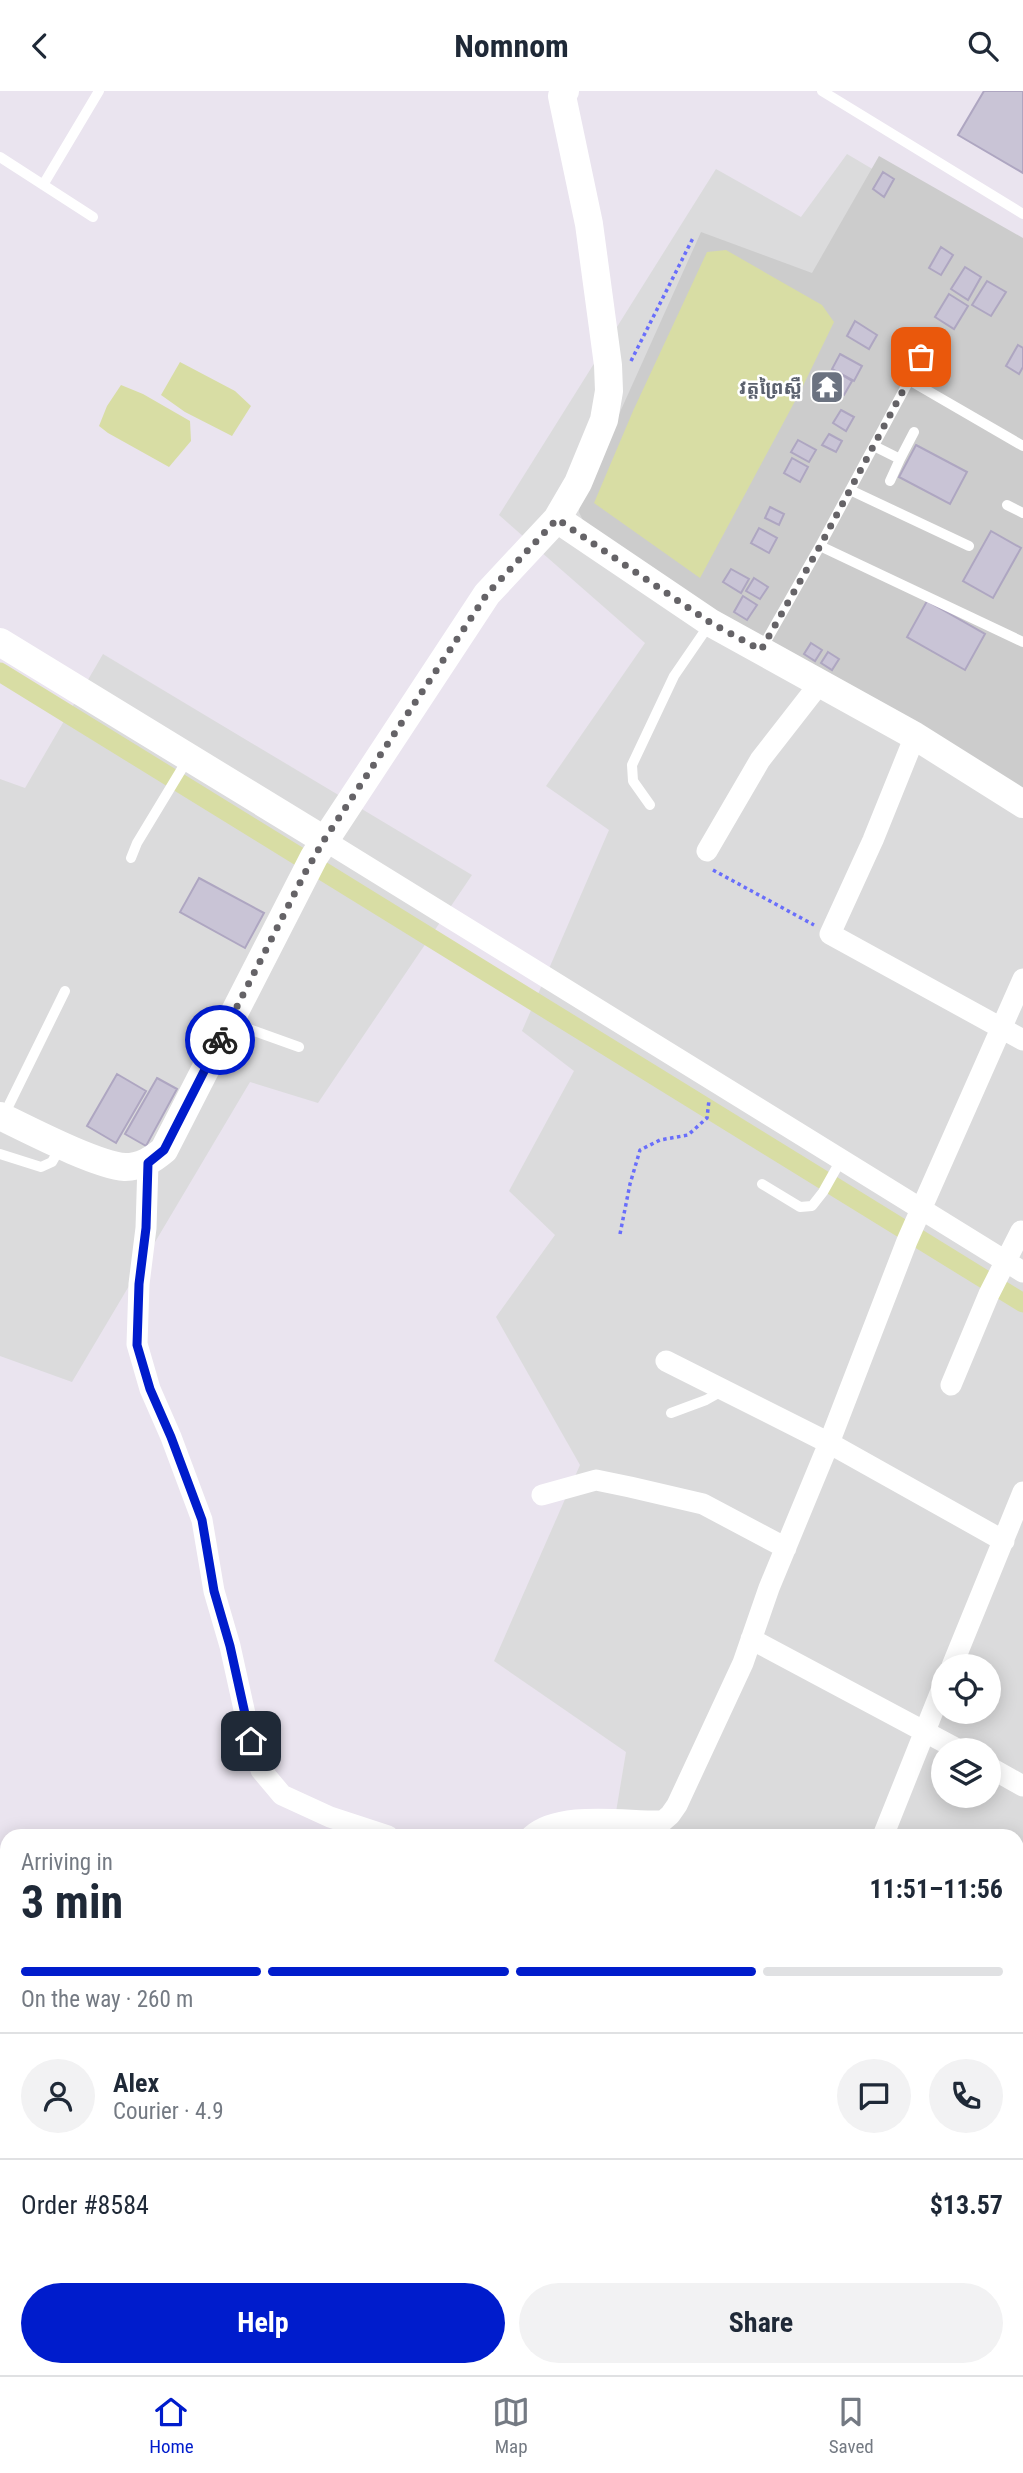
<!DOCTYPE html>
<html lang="en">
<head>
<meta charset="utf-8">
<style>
	:root { --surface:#fff; --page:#f2f2f3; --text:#1f2937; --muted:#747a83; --line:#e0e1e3; --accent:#001ccc }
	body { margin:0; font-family:"Roboto Condensed","Noto Sans Khmer",sans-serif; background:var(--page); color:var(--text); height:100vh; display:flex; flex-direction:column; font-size:26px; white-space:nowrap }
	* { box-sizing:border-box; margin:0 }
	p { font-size:23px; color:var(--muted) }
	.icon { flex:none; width:38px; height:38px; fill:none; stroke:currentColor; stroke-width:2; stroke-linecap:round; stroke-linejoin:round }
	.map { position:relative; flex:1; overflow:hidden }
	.drawer { position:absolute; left:0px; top:1738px; width:1024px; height:548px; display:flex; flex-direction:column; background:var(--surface); border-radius:21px 21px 0 0; box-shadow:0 4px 18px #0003 }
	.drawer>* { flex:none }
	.fabs { position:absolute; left:931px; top:1563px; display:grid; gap:14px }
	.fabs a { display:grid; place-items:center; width:70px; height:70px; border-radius:50%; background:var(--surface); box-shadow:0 4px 18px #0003; font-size:35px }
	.pin { position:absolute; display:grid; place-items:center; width:60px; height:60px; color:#fff; margin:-30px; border-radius:14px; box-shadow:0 4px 10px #0006 }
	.courier { position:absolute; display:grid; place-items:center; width:70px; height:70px; margin:-35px; border:5px solid #001ccc; border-radius:50%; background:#fff; color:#222; box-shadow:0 2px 9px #0007 }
	.head em { font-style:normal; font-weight:700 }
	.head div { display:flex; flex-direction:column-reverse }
	.head { display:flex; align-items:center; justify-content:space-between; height:119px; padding:0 21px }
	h1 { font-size:46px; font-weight:700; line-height:52px }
	.bar { display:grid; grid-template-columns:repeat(4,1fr); gap:10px 7px; align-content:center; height:84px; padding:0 21px }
	.bar i { height:9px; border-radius:5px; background:var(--line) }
	.bar .current { background:var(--accent) }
	.bar p { grid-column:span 4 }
	.line { display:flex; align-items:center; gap:18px; padding:0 21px; border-top:2px solid var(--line) }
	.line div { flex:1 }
	.round { display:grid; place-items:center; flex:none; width:74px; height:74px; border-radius:37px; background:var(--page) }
	.cta { display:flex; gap:14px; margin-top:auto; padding:14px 21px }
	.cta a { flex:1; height:80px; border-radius:42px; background:var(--accent); color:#fff; font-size:28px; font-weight:700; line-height:80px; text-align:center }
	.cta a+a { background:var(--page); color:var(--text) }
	header { display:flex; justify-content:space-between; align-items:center; height:91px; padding:0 21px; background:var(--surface); font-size:32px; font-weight:700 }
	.tab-bar { display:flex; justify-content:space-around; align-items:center; height:98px; border-top:2px solid var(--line); background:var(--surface); font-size:19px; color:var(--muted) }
	.tab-bar a { display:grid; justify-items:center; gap:4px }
	.tab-bar .current { color:var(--accent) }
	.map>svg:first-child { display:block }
	.residential { fill:#dbdbdc; fill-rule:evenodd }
	.religious { fill:#ccc }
	.water { fill:#d8dda4 }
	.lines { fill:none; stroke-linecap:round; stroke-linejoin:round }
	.canal { stroke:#d8dda4; stroke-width:19 }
	.building { fill:#c9c4d6; stroke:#aea6c1; stroke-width:2 }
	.path { stroke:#696efb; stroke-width:3.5; stroke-dasharray:3.5 3.5; stroke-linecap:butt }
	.service { stroke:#fff; stroke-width:10 }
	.minor { stroke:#fff; stroke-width:21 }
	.tertiary { stroke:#fff; stroke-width:28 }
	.done { stroke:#656367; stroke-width:7; stroke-dasharray:0 12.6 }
	.route { stroke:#001ccc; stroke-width:9 }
	.labels { text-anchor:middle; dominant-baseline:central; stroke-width:5; stroke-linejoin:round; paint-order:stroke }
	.worship-label { font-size:19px; font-weight:bold; fill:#5b616d; stroke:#fff; text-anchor:end }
</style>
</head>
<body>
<header><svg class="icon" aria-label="back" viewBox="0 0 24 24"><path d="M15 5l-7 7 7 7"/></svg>Nomnom<svg class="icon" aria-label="search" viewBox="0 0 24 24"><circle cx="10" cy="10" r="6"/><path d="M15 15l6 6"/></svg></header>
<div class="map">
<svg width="1023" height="2284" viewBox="0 0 1023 2284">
	<rect width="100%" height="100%" fill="#eae4ef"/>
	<path class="residential" d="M847 63 1023 167V1934L1017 1935V1745H612L626 1661 494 1570 580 1374 496 1226 555 1144 509 1100 574 980 522 940 609 739 546 695 645 552 499 424 716 78 801 126ZM943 1575H989V1620H943ZM943 1659H989V1704H943Z
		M103 563 472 784 318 1012 250 991 72 1291 0 1265V688L25 697Z"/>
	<path class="religious" d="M879 65 1023 147V701L766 555 585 434 579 421 580 410 701 141 812 182Z"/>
	<path class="water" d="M726 159 822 214 834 231 801 299 700 487 594 412 633 320 707 161Z
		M180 271 235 300 251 315 232 345 185 321 161 304Z
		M121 294 143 303 190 330 191 350 169 376 108 342 99 335 107 315Z"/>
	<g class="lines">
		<path class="canal" d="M0 581 1023 1212"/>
	</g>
	<path class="building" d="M984 0H1023V82L958 44Z
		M883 81 894 88 884 106 873 98Z
		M941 156 953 164 941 184 929 177Z
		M965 176 981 186 968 209 951 198Z
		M987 190 1006 201 991 225 972 214Z
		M949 203 968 215 954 238 935 226Z
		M855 230 877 244 869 258 847 245Z
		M1018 254 1023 257V276L1019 283 1006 275Z
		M840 263 862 275 854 290 832 278Z
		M835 280 852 290 844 304 826 294Z
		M841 319 854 326 846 340 833 332Z
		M829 343 842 350 836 361 822 354Z
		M798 349 816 359 809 371 791 361Z
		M916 354 967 381 950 413 899 386Z
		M792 367 808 376 800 391 784 382Z
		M770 416 784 423 779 434 765 427Z
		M759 437 777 447 769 462 751 452Z
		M991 440 1021 457 993 507 963 490Z
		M731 478 749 488 741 502 723 491Z
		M754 487 768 496 760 508 746 500Z
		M743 505 757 514 747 529 734 521Z
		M927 510 985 543 965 579 907 546Z
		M811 552 822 559 815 570 804 563Z
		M828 561 839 568 832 579 821 572Z
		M199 787 264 822 245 857 180 821Z
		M117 983 146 1000 116 1052 87 1035Z
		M157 987 177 998 146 1055 125 1043Z"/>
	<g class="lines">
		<path class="path" d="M631 270 694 145
			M713 779 814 834
			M620 1143 630 1093 640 1059 660 1049 688 1044 707 1027 709 1009"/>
		<path class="service" d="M822 0 1023 123
			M0 66 93 126
			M43 94 99 0
			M909 289 1023 355
			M874 355 900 368 890 390
			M900 368 914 341
			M850 399 969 455
			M1007 414 1023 422
			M820 455 1023 551
			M761 559 820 455 934 243
			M650 714 633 690 632 674 674 585 709 534
			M131 767 137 752 189 666
			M232 932 299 956
			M4 1024 65 900
			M0 1063 41 1076 52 1071 61 1055
			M762 1093 800 1116 812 1115 823 1101 841 1069
			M671 1322 706 1309 722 1300"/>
		<path class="minor" d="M915 645 873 749 830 843 1023 949
			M324 749 1023 1181
			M707 760 760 669 820 592
			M148 1072 146 1137 139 1193 137 1253 150 1298 171 1346 202 1429 214 1500 230 1555 251 1650 261 1679 282 1704 330 1726 388 1745
			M666 1270 829 1352 1004 1450
			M951 1294 989 1203 1021 1140
			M542 1404 596 1389 630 1396 703 1413 786 1457
			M751 1548 959 1659
			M952 1575 1023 1401
			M989 1676 1023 1695
			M531 1745C560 1719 625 1731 663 1730L670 1724 677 1714 743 1572 769 1497 829 1352 907 1150 1023 888
			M883 1745 943 1595
			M1017 1867 1023 1868
			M616 2284 620 2278"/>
		<path class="tertiary" d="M557 428 711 532 915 645 1023 713
			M0 551 324 749
			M0 1025C29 1039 96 1074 125 1076 141 1076 152 1069 164 1059L314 766 487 503 557 428 578 392 604 329 609 300 608 274 589 133 562 5 565 0"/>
	</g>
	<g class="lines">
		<path class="done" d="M220 949 306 780 324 749 487 503 557 428 711 532 761 559 820 455 921 266"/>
		<path class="route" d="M220 949 164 1059 148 1072 146 1137 139 1193 137 1254 150 1298 171 1346 202 1429 214 1500 230 1555 251 1650"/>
	</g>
	<defs>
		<g id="temple-square" transform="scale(1.75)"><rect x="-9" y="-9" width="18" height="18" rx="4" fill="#6b7280" stroke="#fff"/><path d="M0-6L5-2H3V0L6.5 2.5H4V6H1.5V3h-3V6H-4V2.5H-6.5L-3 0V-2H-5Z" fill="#fff"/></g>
	</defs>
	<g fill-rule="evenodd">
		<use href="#temple-square" x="827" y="296"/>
	</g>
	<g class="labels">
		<g class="worship-label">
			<text x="802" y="296">វត្តព្រៃស្ពឺ</text>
		</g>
	</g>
</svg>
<div class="fabs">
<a><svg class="icon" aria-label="locate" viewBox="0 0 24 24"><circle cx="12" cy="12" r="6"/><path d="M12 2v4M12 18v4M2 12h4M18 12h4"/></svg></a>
<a><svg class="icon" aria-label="layers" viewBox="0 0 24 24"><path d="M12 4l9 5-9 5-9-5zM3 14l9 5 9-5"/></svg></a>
</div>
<div class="pin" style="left:921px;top:266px;background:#ea580c"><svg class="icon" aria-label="bag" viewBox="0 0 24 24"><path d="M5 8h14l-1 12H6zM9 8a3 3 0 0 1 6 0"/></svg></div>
<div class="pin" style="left:251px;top:1650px;background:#1f2937"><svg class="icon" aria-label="home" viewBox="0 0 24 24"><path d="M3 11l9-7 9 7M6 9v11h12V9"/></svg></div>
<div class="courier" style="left:220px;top:949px"><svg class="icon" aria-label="bike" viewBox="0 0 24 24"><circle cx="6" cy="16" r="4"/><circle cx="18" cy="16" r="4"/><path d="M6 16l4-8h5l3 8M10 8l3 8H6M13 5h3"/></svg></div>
<section class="drawer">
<div class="head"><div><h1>3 min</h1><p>Arriving in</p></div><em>11:51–11:56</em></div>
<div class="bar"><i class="current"></i><i class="current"></i><i class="current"></i><i></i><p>On the way · 260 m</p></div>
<div class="line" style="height:126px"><a class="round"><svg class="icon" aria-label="person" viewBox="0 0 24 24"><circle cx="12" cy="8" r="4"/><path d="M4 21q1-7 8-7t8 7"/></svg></a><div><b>Alex</b><p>Courier · 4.9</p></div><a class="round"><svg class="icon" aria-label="chat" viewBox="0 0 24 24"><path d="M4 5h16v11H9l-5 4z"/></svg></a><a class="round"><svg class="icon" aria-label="phone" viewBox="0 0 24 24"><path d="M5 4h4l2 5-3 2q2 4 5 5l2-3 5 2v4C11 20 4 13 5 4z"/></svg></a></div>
<div class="line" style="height:91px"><div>Order #8584</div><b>$13.57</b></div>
<div class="cta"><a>Help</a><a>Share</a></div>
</section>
</div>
<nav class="tab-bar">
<a class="current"><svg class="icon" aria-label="home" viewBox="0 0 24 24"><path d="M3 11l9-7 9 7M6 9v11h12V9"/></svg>Home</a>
<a><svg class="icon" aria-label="map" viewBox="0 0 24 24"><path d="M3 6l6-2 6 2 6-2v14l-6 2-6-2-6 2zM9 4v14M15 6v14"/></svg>Map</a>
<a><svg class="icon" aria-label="saved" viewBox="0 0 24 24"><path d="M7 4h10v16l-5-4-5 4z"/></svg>Saved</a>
</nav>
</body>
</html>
